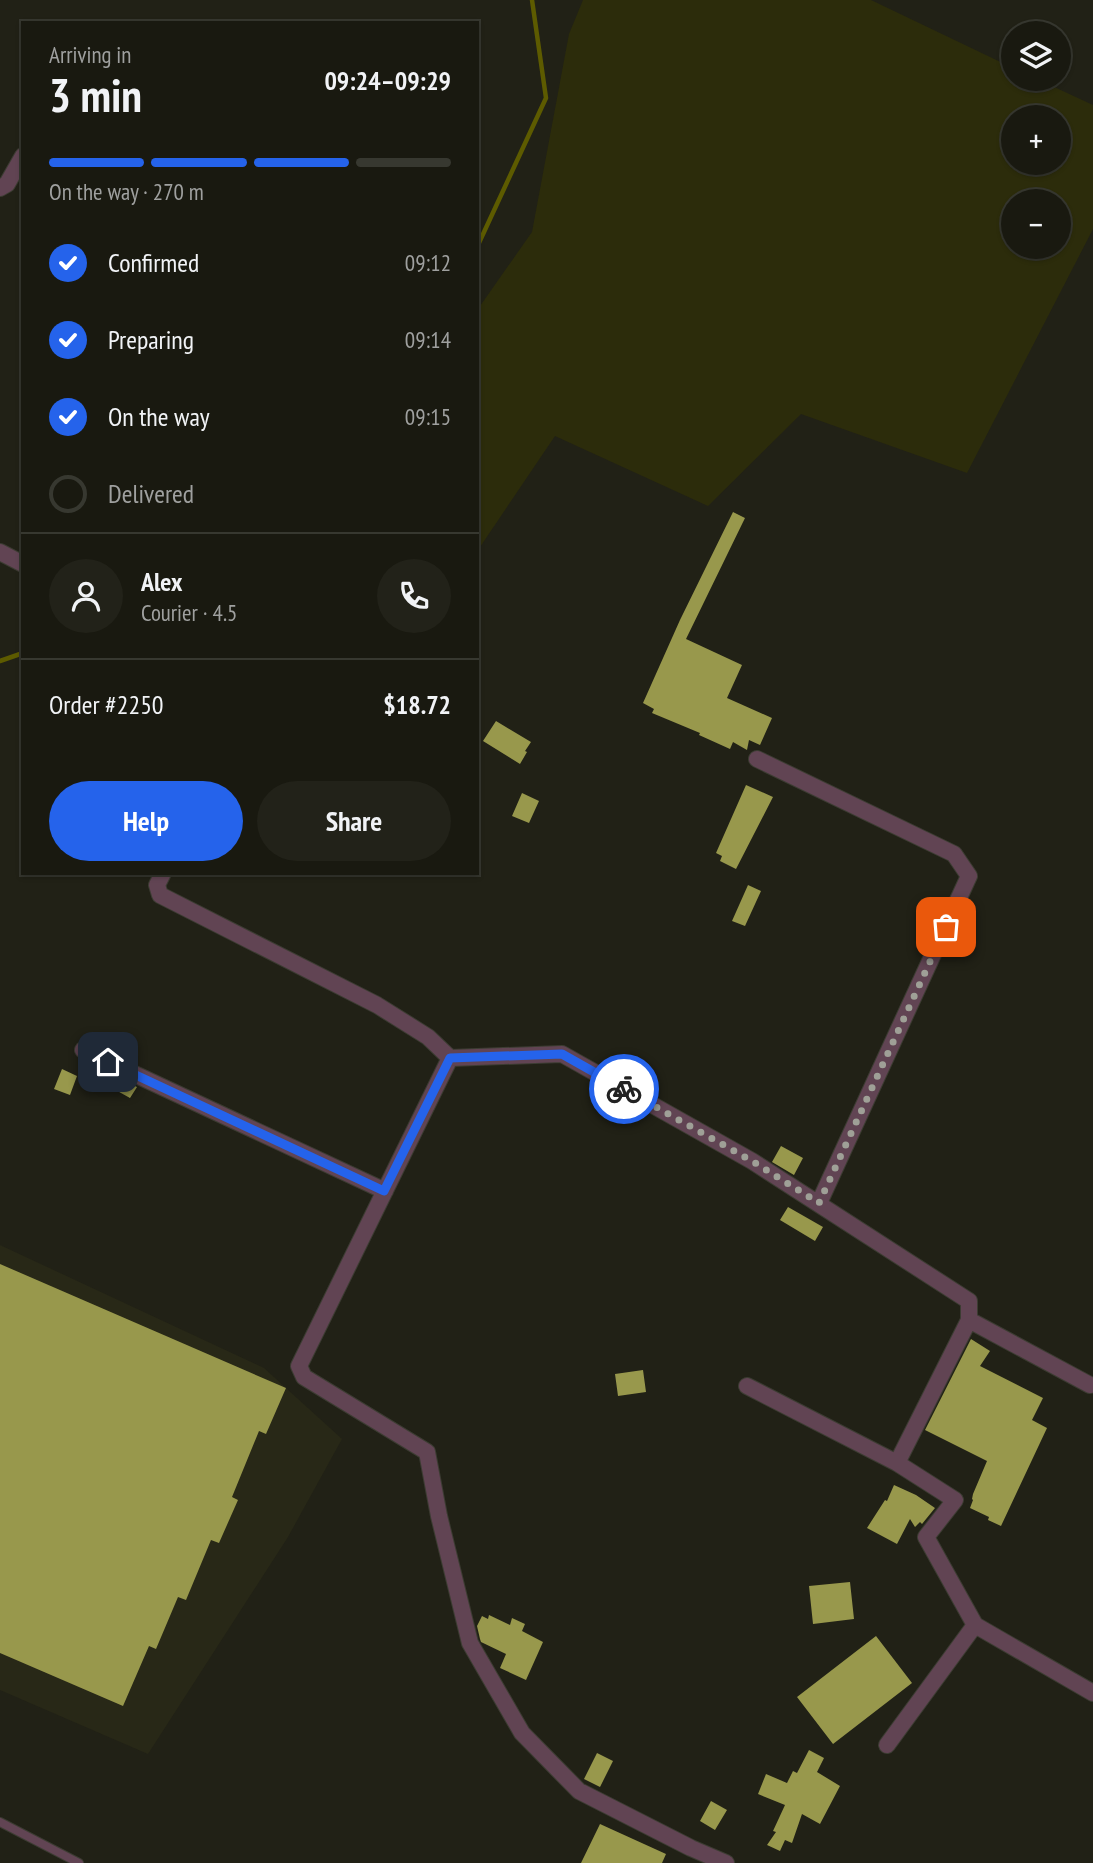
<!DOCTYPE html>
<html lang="en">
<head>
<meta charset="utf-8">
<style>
	:root { --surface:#191910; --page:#222219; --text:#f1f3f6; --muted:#9fa09f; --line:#373830; --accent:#2563eb }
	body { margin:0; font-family:"PT Sans Narrow",sans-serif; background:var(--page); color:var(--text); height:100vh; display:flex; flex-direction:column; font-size:26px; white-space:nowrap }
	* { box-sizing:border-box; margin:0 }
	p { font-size:23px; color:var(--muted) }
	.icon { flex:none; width:38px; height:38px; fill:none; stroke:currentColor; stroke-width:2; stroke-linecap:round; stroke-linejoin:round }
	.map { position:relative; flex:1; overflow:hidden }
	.drawer { position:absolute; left:21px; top:21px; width:458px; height:854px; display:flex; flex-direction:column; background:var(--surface); border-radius:0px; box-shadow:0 2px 5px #0004,0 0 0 2px var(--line) }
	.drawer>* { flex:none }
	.fabs { position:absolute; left:1001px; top:21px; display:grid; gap:14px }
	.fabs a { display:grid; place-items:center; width:70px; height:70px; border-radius:50%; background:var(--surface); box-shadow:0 2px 5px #0004,0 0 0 2px var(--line); font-size:35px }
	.pin { position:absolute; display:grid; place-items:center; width:60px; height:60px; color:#fff; margin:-30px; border-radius:14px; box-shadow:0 4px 10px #0006 }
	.courier { position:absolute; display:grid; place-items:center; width:70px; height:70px; margin:-35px; border:5px solid #2563eb; border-radius:50%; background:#fff; color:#222; box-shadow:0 2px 9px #0007 }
	.overview em { font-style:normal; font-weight:600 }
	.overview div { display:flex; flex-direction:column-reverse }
	.overview { display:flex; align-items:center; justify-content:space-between; height:119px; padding:0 28px }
	h1 { font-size:46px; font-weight:600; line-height:52px }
	.bar { display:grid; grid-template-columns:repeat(4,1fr); gap:10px 7px; align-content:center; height:84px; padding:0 28px }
	.bar i { height:9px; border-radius:5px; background:var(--line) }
	.bar .active { background:var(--accent) }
	.bar p { grid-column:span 4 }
	.line { display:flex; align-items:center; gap:18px; padding:0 28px; border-top:2px solid var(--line) }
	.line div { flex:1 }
	.round { display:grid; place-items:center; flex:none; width:74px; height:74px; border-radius:37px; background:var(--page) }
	ol { padding:0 28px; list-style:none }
	li { display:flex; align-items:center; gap:21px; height:77px }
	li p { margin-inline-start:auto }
	li .icon { padding:7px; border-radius:50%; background:var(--accent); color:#fff; stroke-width:4 }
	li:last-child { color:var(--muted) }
	li i { width:38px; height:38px; border:4px solid var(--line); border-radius:50% }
	.action { display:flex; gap:14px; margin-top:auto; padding:14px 28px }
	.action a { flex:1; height:80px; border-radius:42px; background:var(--accent); color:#fff; font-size:28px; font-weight:600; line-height:80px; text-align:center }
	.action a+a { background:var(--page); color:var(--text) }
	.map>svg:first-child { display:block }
	.built { fill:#282817 }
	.green { fill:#2c2c0b; fill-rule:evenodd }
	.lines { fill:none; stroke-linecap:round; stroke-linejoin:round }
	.stream { stroke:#5d5b00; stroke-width:4.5 }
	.building { fill:#98984c }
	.service-casing { stroke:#3c3c32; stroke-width:10 }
	.minor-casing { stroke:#3c3c32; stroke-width:18 }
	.service { stroke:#614453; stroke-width:8 }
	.minor { stroke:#614453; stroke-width:16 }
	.done { stroke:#9fa097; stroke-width:7; stroke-dasharray:0 12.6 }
	.route { stroke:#2563eb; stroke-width:9 }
</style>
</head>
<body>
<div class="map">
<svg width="1093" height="1863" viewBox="0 0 1093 1863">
	<rect width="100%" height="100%" fill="#212116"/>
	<path class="built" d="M0 1245 264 1368 342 1439 288 1537 148 1754 0 1690Z"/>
	<path class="green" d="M583 0H871L1013 68V79H1037L1093 105V229L967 473 801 414 708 506 555 436 478 550V309L532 232 569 34ZM1013 117H1059V163H1013ZM1013 201H1059V247H1013Z"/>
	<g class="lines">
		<path class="stream" d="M478 245 546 98 532 0
			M0 661 23 653"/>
	</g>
	<path class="building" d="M733 512 745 518 686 639 742 665 727 698 772 718 760 745 749 740 747 750 733 742 730 749 699 735 700 733 652 713 654 709 643 703 680 620Z
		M496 721 531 742 525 751 527 752 520 764 483 741Z
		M746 785 773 797 736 869 720 861 722 856 716 853Z
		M522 793 539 801 529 823 512 816Z
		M748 885 761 891 745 926 732 921Z
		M62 1069 77 1076 70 1095 54 1089Z
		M118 1078 137 1087 130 1098 112 1088Z
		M781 1146 803 1158 794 1175 772 1162Z
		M788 1207 823 1227 815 1241 780 1220Z
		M0 1264 286 1388 266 1434 259 1431 232 1497 238 1500 219 1543 211 1540 186 1600 178 1597 156 1649 149 1646 123 1706 0 1653Z
		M971 1339 990 1351 980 1366 1043 1398 1032 1420 1047 1428 1001 1526 988 1520 989 1517 970 1508 973 1500 972 1499 973 1494 987 1461 925 1430Z
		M643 1370 646 1392 618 1396 615 1374Z
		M894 1485 916 1495 935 1508 922 1524 920 1522 915 1527 910 1519 897 1544 867 1528 885 1500 887 1501Z
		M850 1582 854 1619 813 1624 809 1586Z
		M489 1615 510 1625 512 1618 525 1624 522 1631 543 1642 526 1680 500 1668 506 1654 481 1642 480 1639 477 1626 482 1616 488 1619Z
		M876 1636 912 1683 833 1744 797 1697Z
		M809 1750 824 1758 817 1772 840 1786 820 1824 802 1814 792 1843 785 1840 780 1851 767 1845 776 1832 773 1831 785 1805 758 1794 766 1774 787 1783 793 1771 797 1773Z
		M597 1753 613 1761 600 1787 584 1779Z
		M711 1801 727 1810 715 1830 700 1821Z
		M600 1824 666 1854 662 1863H581Z"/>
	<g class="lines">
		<g class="service-casing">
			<path id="service" d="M0 1822 79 1863"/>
		</g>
		<g class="minor-casing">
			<path id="minor" d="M0 188 7 184 23 156
				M0 552 23 564
				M757 759 954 854 969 876 819 1203
				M163 873 157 885 160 895 377 1005 428 1037 450 1058 299 1366 304 1377 427 1452 439 1516 470 1643 522 1733 579 1791 691 1848 726 1863
				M83 1050 385 1191
				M450 1058 562 1054 752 1161 969 1301V1320L1090 1385
				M747 1386 897 1463 955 1500 926 1537 975 1625 1093 1693
				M897 1463 969 1320
				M887 1745 975 1625"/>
		</g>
		<use href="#service" class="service"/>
		<use href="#minor" class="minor"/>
	</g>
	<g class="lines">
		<path class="done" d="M624 1089 752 1161 819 1203 946 927"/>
		<path class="route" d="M108 1062 384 1191 450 1058 562 1054 624 1089"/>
	</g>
</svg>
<div class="fabs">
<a><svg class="icon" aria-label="layers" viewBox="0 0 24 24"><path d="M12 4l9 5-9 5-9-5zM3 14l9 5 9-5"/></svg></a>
<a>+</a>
<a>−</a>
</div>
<div class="pin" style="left:946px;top:927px;background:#ea580c"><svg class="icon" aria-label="bag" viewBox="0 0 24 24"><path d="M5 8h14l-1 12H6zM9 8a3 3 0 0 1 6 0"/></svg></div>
<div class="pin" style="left:108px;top:1062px;background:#1f2937"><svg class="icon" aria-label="home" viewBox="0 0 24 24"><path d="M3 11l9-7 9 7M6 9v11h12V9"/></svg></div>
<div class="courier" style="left:624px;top:1089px"><svg class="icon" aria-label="bike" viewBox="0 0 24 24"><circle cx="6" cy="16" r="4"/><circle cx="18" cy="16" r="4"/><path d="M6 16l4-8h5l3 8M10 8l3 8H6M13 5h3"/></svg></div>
<section class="drawer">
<div class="overview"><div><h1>3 min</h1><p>Arriving in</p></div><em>09:24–09:29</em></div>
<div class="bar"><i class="active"></i><i class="active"></i><i class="active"></i><i></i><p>On the way · 270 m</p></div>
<ol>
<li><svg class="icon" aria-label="check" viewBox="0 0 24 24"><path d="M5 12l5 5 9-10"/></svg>Confirmed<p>09:12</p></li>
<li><svg class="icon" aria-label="check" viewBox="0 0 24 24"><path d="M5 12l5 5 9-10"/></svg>Preparing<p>09:14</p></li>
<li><svg class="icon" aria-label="check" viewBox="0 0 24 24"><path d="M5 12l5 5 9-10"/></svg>On the way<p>09:15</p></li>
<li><i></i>Delivered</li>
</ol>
<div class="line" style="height:126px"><a class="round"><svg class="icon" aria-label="person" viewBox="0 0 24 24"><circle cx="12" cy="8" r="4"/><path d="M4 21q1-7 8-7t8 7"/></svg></a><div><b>Alex</b><p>Courier · 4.5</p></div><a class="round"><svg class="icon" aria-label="phone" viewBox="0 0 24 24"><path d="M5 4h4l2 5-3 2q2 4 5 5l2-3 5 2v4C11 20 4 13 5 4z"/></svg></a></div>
<div class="line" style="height:91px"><div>Order #2250</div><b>$18.72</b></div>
<div class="action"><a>Help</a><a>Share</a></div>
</section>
</div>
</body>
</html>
